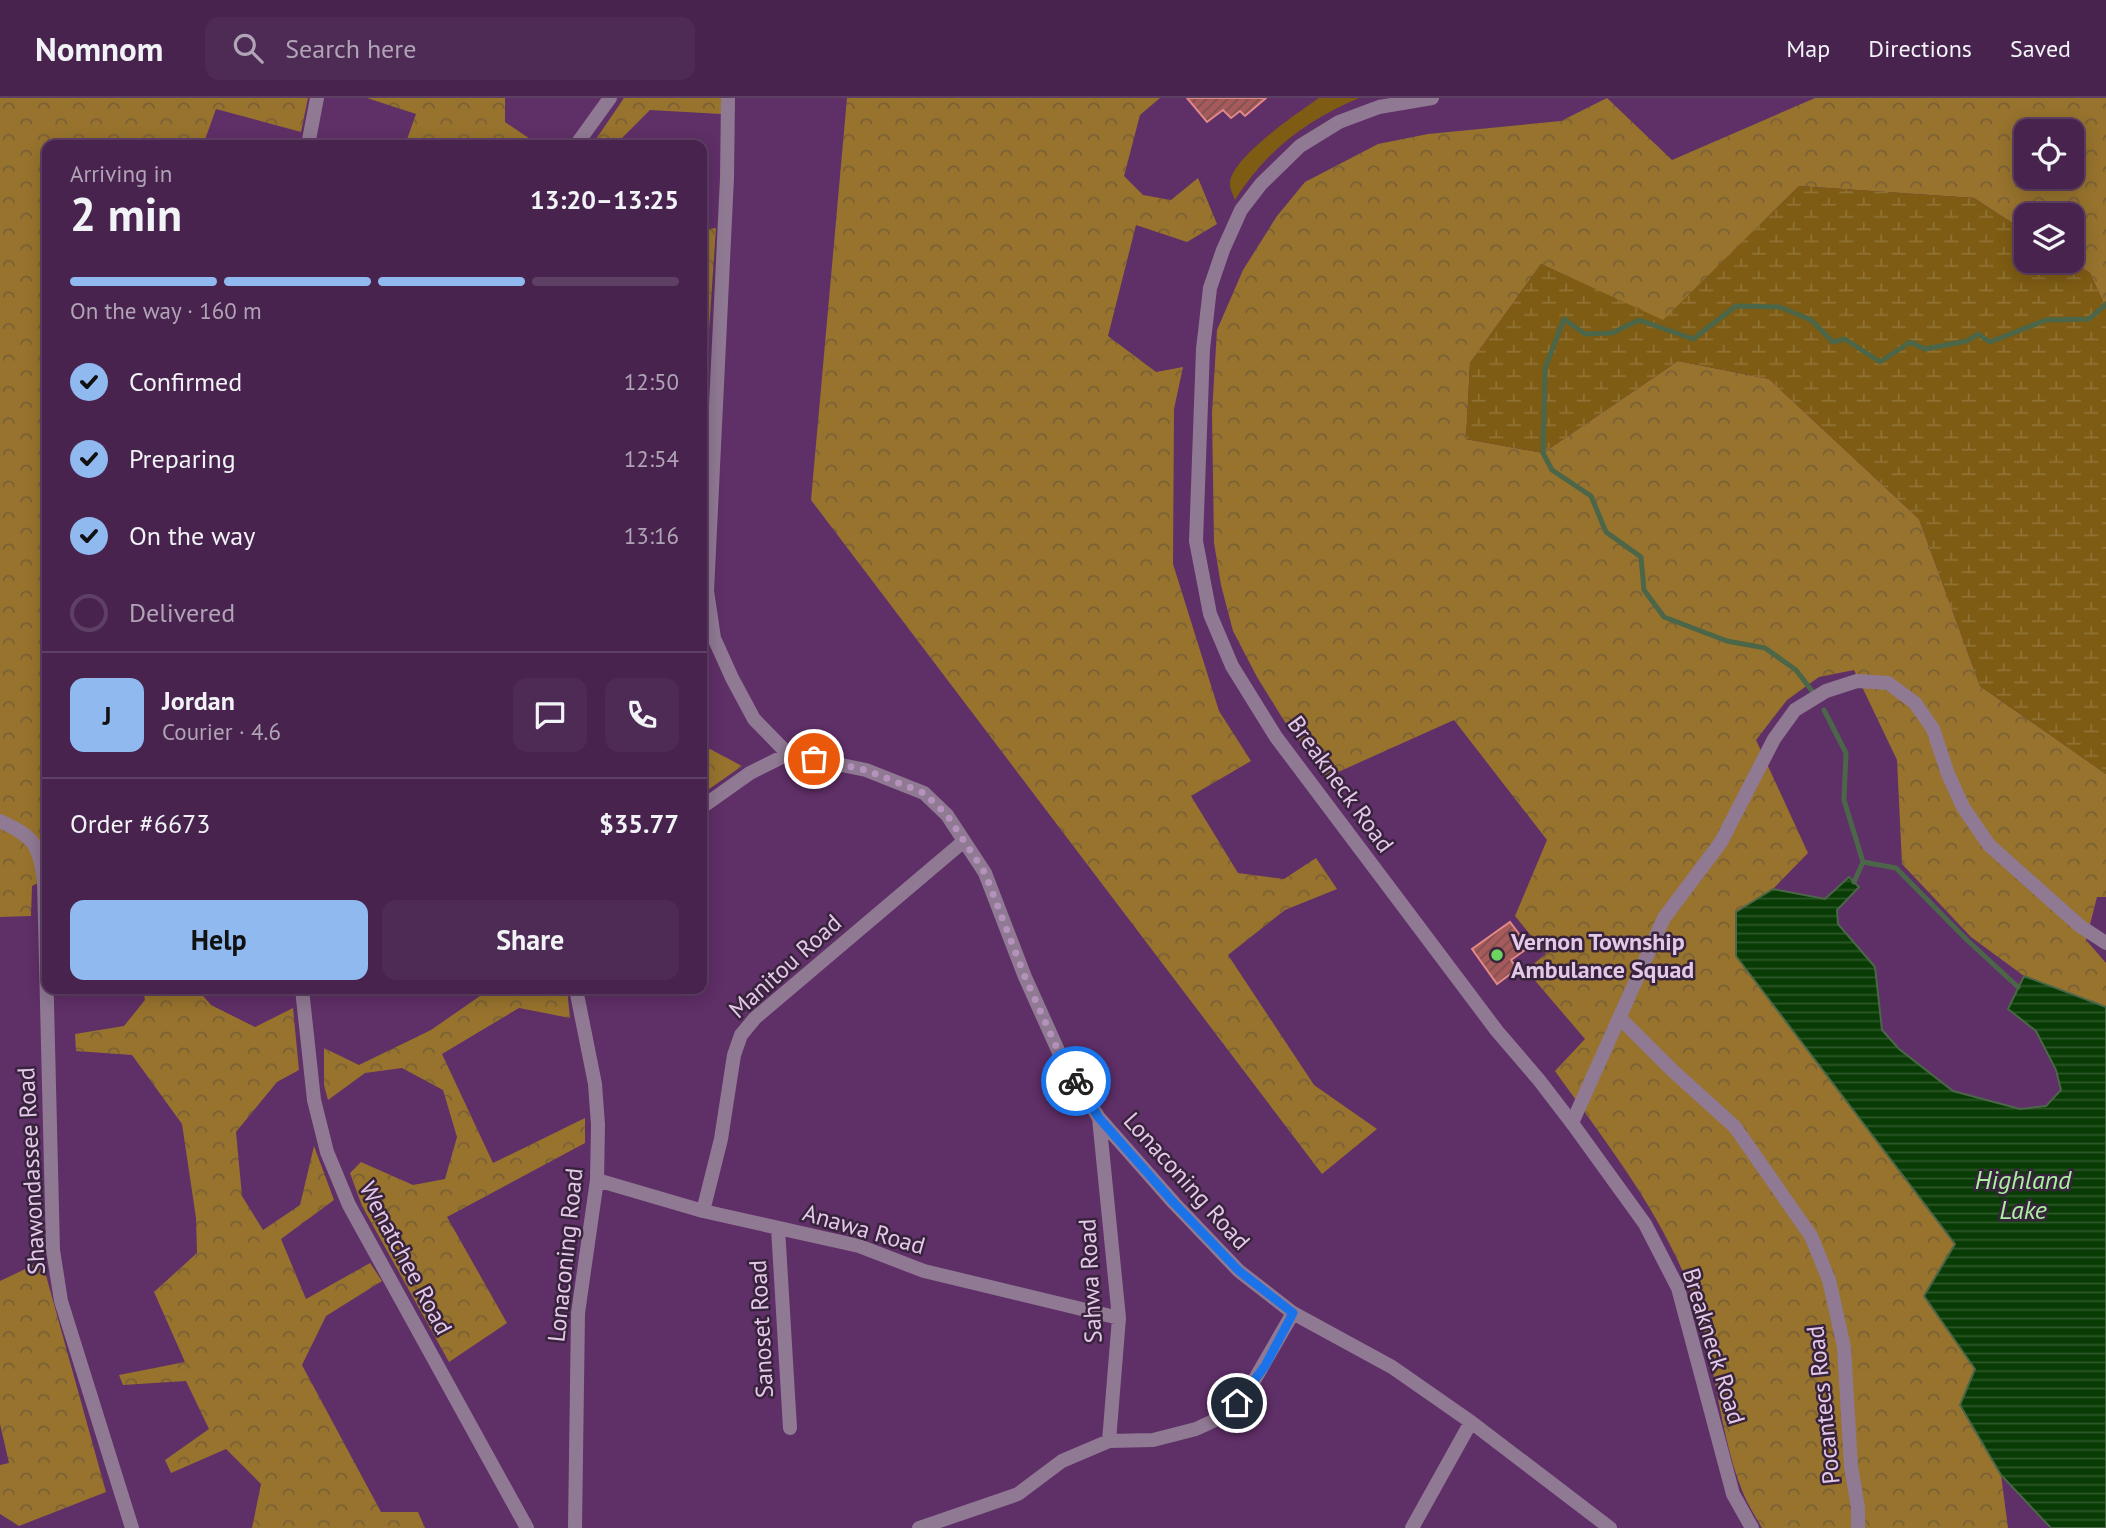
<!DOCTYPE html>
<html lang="en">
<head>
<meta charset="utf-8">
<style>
	:root { --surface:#47234d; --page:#4e2b54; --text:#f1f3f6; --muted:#b0a4b6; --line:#5f4065; --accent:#90b9f0 }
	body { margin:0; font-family:"PT Sans",sans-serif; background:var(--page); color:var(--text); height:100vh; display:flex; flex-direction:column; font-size:26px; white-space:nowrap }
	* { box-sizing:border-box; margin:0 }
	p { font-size:23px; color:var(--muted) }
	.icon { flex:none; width:38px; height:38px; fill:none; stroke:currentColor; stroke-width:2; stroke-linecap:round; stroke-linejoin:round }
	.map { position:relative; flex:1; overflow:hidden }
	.sheet { position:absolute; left:42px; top:42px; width:665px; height:854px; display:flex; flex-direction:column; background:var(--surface); border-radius:14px; box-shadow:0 4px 18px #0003,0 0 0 2px var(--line) }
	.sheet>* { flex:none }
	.controls { position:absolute; left:2014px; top:21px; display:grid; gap:14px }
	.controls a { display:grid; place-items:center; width:70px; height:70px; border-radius:14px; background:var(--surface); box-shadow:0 4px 18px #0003,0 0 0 2px var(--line); font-size:35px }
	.pin { position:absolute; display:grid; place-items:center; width:60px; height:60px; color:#fff; margin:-30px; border:4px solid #fff; border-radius:50%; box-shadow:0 2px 7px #0007 }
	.courier { position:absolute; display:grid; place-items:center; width:70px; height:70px; margin:-35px; border:5px solid #1a73e8; border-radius:50%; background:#fff; color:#222; box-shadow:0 2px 9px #0007 }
	.head em { font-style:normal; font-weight:600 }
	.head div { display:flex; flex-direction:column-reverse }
	.head { display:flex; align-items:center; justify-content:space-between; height:119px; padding:0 28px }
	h1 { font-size:46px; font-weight:600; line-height:52px }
	.bar { display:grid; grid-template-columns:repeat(4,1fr); gap:10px 7px; align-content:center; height:84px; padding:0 28px }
	.bar i { height:9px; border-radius:5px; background:var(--line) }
	.bar .selected { background:var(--accent) }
	.bar p { grid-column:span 4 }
	.line { display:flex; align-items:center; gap:18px; padding:0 28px; border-top:2px solid var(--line) }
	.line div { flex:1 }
	.round { display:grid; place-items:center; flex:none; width:74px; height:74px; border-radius:14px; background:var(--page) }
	ol { padding:0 28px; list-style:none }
	li { display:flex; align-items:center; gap:21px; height:77px }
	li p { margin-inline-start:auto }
	li .icon { padding:7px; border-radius:50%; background:var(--accent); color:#111; stroke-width:4 }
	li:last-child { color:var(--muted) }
	li i { width:38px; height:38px; border:4px solid var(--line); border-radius:50% }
	.action { display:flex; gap:14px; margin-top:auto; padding:14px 28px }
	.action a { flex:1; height:80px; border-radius:14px; background:var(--accent); color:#111; font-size:28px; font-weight:600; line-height:80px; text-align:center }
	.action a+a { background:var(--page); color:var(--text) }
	header { display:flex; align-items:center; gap:42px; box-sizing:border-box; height:98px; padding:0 35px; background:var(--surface); border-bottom:2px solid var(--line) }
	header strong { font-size:33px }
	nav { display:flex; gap:38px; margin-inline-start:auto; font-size:24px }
	.search { width:490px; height:63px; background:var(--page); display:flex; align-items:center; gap:18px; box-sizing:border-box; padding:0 24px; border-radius:14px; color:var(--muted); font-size:26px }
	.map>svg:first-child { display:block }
	.green { fill:#7e5c13 }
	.forest { fill:url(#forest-crowns); fill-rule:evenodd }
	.wetland { fill:url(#wetland-marsh) }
	.water { fill:url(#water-rules); stroke:#4b6648; stroke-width:2 }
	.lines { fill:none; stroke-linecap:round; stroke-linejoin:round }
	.stream { stroke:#4b6648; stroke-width:5 }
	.building { fill:url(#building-hatch); stroke:#e08987; stroke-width:2 }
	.minor { stroke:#907993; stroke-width:14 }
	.tertiary { stroke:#907993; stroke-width:14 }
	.done { stroke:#b592bb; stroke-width:7; stroke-dasharray:0 12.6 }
	.route { stroke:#1a73e8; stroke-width:9 }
	.poi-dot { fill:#6dd361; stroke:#38233c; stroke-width:2.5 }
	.labels { text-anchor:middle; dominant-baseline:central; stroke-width:5; stroke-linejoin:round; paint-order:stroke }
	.street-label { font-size:24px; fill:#e4c8e8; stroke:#38233c }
	.poi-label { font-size:24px; font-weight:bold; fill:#e4c8e8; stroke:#38233c; text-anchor:start }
	.water-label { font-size:26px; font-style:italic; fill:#aaf0a0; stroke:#38233c }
</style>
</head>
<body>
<header>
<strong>Nomnom</strong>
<div class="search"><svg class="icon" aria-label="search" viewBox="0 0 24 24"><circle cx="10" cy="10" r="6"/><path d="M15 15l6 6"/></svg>Search here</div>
<nav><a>Map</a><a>Directions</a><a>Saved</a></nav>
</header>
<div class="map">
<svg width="2106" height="1430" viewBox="0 0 2106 1430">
	<defs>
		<pattern id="forest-crowns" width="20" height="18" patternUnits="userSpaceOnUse" patternTransform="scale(1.75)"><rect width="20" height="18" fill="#97732d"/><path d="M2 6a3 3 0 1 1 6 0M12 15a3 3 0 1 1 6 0" fill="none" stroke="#7a6036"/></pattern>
		<pattern id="wetland-marsh" width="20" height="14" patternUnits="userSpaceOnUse" patternTransform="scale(1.75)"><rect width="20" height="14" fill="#7e5c13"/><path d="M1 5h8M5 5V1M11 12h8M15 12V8" fill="none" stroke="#907235"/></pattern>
		<pattern id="water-rules" width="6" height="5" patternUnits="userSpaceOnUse" patternTransform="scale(1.75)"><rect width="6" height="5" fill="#093c04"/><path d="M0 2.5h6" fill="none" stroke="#2d5729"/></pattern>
		<pattern id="building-hatch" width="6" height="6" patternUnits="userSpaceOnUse" patternTransform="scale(1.75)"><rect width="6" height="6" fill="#a65b5a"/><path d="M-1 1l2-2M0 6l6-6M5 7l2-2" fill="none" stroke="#7f4f52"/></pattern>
	</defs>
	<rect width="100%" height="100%" fill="#5f2f67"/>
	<path class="green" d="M1319 0H1359C1305 23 1267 52 1235 102 1233 97 1230 91 1230 86 1229 61 1299 14 1319 0Z"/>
	<path class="forest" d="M0 0H308L301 34 216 11 203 47H47V783L44 782 32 788 31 818 0 819Z
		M367 0H505V24L539 47H405L416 16Z
		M624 0H721V16L650 12 615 47H592Z
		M847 0H1160L1140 17 1124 78 1143 97 1171 102 1198 80 1217 126 1187 144 1136 127 1108 238 1156 274 1183 269 1174 311 1173 466 1219 613 1251 663 1191 698 1238 775 1284 781 1316 760 1337 791 1285 812 1228 857 1314 987 1377 1031 1322 1076 811 402Z
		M1607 0 1672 62 1815 0H2106V210L2090 175 2072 163V117H2026V134L1974 100 1799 88 1663 223 1541 166 1470 265 1466 341 1543 355 1678 263 1769 281 1919 421 1980 588 2106 676V799H2097L2086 842 2106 865V909L2024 878 1971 839 1902 766 1897 662 1854 572 1819 579 1787 602 1756 642 1808 755 1773 791 1737 814 1736 858 1955 1147 1924 1198 1975 1271 1960 1307 2001 1377 2008 1430H1762C1754 1416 1745 1402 1740 1387 1720 1332 1716 1272 1699 1216 1670 1125 1610 1050 1555 973L1585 941 1526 872 1546 856 1515 818 1547 742 1454 622 1327 679 1283 621 1257 579 1233 533 1221 487 1214 445 1212 315 1217 232 1243 172 1277 118 1305 84 1378 46 1428 36 1561 23ZM2026 33H2072V79H2026Z
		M716 130 709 233H702V132Z
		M710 651 742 668 702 696V653Z
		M143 891H197L211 907 255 929 293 910 299 972 277 984 236 1034 242 1098 263 1132 300 1107 314 1048 334 1102 281 1141 306 1201 370 1165 382 1183 326 1218 302 1267 381 1414H418L425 1430H252L261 1386 226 1351 171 1375 165 1362 209 1331 186 1283 123 1287 119 1277 185 1264 154 1194 197 1155 196 1120 182 1026 132 957 76 953 75 936 124 928 145 902Z
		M490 891H567L570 920 519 910 442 956 493 1065 585 1020V1045L447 1119 507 1225 449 1264 362 1108 350 1075 361 1064 413 1087 445 1081 457 1039 443 992 402 970 365 975 328 1002 324 987V950L359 967 431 932Z
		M42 1163 106 1394 19 1428 0 1416V1367L9 1365 0 1326V1183Z"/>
	<path class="wetland" d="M1799 88 1974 100 2026 134V163H2072L2090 175 2106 210V676L1980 588 1919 421 1769 281 1678 263 1543 355 1466 341 1470 265 1541 166 1663 222Z"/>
	<path class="water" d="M1849 779 1859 789 1837 812 1838 826 1875 869 1882 932 1899 951 1953 993 2020 1011 2046 1008 2061 992 2056 972 2036 933 2008 911 2024 878 2106 909V1430H2051L2001 1377 1960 1307 1975 1271 1924 1198 1955 1146 1736 858V814L1773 791 1825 801Z"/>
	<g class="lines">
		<path class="stream" d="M1812 593 1796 572 1765 550 1727 543 1664 519 1644 492 1641 459 1606 434 1591 398 1552 372 1543 355 1545 270 1564 221 1585 236 1612 235 1639 222 1693 241 1736 208 1780 209 1811 222 1833 244 1845 241 1880 264 1910 244 1925 251 1967 243 1978 236 1990 244 2046 222 2089 221 2106 206
			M1824 612 1846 655 1844 702 1863 764 1854 784
			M1863 764 1896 770 1967 842 2018 889"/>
	</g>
	<path class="building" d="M1187 0H1266L1245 18 1240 13 1231 20 1223 12 1207 24Z
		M1510 824 1529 849 1511 862 1517 871 1497 886 1472 851Z"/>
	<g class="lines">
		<path class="minor" d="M728 0 727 80 707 493 714 540 732 580 754 621 788 656
			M308 47 317 0
			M576 47 610 0
			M702 709 750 675 788 656 866 672 924 695 947 717 985 775 1025 879 1061 959 1099 1020 1174 1105 1239 1173 1293 1215 1392 1269 1471 1324 1610 1430
			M0 723C33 738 39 746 44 782L53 1152 61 1203 132 1430
			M302 891 314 1002 327 1054 349 1107 527 1430
			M1620 920 1673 973 1735 1029 1811 1138 1829 1182 1844 1249 1851 1368 1858 1410V1430
			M1099 1020 1119 1220 1109 1343
			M1572 1025 1664 820 1721 744 1774 641 1795 612 1826 593 1857 583 1888 585 1915 605 1933 631 1948 676 1963 709 1989 747 2080 828 2106 845
			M597 1082 703 1113 859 1148 924 1173 1119 1220
			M703 1113 721 1041 734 957 741 937 755 920 964 743
			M778 1130 790 1330
			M575 1430 578 1215 597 1082 598 1027 595 986 576 891
			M919 1430 1018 1396 1062 1363 1109 1343 1153 1342 1196 1331 1226 1317 1248 1293 1293 1215
			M1412 1430 1471 1324"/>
		<path class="tertiary" d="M1432 0 1379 9 1339 24 1300 48 1261 86 1241 112 1223 152 1210 190 1203 251 1196 443 1210 516 1232 568 1276 639 1497 933 1539 982 1572 1025 1645 1126 1678 1190 1733 1396 1752 1430"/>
	</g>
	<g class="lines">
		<path class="done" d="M814 661 866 672 924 695 947 717 985 775 1025 879 1061 959 1076 983"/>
		<path class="route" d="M1076 983 1099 1020 1174 1105 1239 1173 1293 1215 1265 1268 1237 1305"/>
	</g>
	<circle class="poi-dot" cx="1497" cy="857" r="7"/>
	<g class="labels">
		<g class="street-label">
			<text transform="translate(1341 686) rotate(54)">Breakneck Road</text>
			<text transform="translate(785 868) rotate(-42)">Manitou Road</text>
			<text transform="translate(31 1073) rotate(-93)">Shawondassee Road</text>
			<text transform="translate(1187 1083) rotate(48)">Lonaconing Road</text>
			<text transform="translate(864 1131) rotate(16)">Anawa Road</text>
			<text transform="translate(565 1157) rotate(-84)">Lonaconing Road</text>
			<text transform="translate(406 1160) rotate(62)">Wenatchee Road</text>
			<text transform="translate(1090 1183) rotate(-93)">Sahwa Road</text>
			<text transform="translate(761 1231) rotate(-93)">Sanoset Road</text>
			<text transform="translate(1714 1248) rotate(73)">Breakneck Road</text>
			<text transform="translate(1823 1307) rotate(-96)">Pocantecs Road</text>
		</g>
		<g class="poi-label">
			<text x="1511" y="843">Vernon Township<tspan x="1511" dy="28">Ambulance Squad</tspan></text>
		</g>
		<g class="water-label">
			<text x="2023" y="1081">Highland<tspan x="2023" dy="30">Lake</tspan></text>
		</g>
	</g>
</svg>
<div class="controls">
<a><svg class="icon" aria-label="locate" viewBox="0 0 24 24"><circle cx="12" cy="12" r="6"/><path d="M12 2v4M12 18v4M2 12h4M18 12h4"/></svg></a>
<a><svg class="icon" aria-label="layers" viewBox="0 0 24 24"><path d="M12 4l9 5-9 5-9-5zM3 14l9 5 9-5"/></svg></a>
</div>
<div class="pin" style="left:814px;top:661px;background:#ea580c"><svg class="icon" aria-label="bag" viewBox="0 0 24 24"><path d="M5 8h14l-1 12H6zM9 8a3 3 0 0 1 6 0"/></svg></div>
<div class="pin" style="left:1237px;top:1305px;background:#1f2937"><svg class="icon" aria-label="home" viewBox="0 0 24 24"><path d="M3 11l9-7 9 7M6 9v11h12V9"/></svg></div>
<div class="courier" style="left:1076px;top:983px"><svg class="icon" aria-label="bike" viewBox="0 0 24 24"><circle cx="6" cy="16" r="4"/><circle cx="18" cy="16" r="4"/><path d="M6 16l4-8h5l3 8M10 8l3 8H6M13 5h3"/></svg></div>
<section class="sheet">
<div class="head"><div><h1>2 min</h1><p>Arriving in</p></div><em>13:20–13:25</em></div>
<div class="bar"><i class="selected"></i><i class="selected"></i><i class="selected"></i><i></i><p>On the way · 160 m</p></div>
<ol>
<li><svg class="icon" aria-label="check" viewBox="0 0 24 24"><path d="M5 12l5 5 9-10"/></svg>Confirmed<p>12:50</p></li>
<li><svg class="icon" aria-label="check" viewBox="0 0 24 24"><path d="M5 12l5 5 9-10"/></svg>Preparing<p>12:54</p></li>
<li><svg class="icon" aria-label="check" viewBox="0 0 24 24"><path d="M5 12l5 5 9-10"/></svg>On the way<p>13:16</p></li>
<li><i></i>Delivered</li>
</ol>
<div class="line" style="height:126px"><b class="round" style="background:var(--accent);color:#111">J</b><div><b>Jordan</b><p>Courier · 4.6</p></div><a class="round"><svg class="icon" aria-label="chat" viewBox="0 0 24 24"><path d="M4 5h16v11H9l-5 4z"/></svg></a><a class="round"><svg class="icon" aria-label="phone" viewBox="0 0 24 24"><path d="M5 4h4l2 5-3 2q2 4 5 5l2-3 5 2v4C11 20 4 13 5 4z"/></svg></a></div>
<div class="line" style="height:91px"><div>Order #6673</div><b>$35.77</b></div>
<div class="action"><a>Help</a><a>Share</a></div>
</section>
</div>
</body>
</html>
